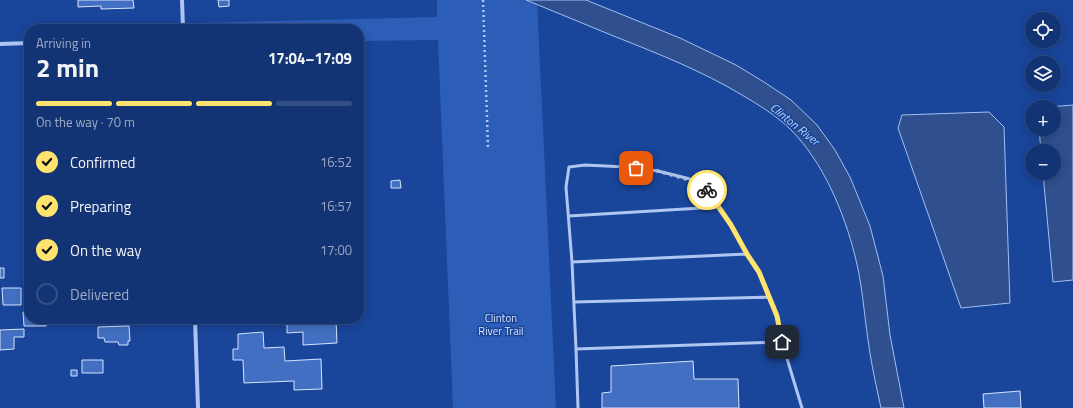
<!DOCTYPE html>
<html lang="en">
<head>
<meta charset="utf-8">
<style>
	:root { --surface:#133474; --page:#1c3c79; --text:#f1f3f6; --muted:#9daac5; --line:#324f86; --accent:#ffe36f }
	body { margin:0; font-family:"Titillium Web",sans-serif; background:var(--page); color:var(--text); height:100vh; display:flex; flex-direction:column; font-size:15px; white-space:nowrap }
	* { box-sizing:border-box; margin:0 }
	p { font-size:13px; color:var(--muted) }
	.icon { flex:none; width:22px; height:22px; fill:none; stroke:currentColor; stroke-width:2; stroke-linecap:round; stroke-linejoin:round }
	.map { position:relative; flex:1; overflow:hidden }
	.side { position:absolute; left:24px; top:24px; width:340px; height:300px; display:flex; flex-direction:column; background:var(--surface); border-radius:16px; box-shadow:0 2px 10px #0003,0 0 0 1px var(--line) }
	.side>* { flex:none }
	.tools { position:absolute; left:1025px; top:12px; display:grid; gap:8px }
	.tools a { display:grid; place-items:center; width:36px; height:36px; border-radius:50%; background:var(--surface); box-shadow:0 2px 10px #0003,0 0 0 1px var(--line); font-size:20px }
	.pin { position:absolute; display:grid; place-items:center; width:34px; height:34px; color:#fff; margin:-17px; border-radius:8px; box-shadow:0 2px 6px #0006 }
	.courier { position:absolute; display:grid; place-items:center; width:40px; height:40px; margin:-20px; border:3px solid #ffe36f; border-radius:50%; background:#fff; color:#222; box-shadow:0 1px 5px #0007 }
	.summary em { font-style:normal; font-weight:700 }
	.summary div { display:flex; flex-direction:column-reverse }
	.summary { display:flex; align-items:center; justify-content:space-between; height:68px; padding:0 12px }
	h1 { font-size:26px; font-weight:700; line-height:30px }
	.bar { display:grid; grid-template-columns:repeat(4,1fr); gap:6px 4px; align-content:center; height:48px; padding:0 12px }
	.bar i { height:5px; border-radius:3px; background:var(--line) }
	.bar .active { background:var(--accent) }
	.bar p { grid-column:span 4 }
	ol { padding:0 12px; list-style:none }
	li { display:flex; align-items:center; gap:12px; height:44px }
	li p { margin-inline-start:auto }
	li .icon { padding:4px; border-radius:50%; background:var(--accent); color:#111; stroke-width:4 }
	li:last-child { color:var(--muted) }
	li i { width:22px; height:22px; border:2px solid var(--line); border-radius:50% }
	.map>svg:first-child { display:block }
	.green { fill:#2c5eb7 }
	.water { fill:#2f4f8e; stroke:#a1c0f3 }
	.building { fill:#426fc1; stroke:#d6e4fc }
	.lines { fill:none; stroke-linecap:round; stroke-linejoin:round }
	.path { stroke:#aec6f1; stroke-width:2.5; stroke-dasharray:2 3; stroke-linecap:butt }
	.lane { stroke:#aec6f1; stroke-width:3 }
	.street { stroke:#aec6f1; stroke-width:4 }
	.done { stroke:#aebedc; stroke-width:4; stroke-dasharray:0 7.2 }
	.route { stroke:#ffe36f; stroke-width:5 }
	.labels { text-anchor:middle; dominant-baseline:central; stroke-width:3; stroke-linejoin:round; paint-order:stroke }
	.park-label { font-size:11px; fill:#d6e4fc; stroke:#19459a }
	.water-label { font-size:12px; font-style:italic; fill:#bbd1f8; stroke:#19459a }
</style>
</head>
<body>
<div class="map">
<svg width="1073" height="408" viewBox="0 0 1073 408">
	<rect width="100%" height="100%" fill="#19459a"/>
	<path class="green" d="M437 0H537L556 408H453L438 40 359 41V29H199V23L437 17Z"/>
	<path class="water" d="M526 0H586L680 38 736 65 764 82 791 100 817 125 835 150 850 177 870 226 883 276 890 335 904 408H881C876 385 871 363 868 340 864 312 862 283 855 256 844 212 823 162 791 130 777 116 759 105 742 95 702 71 659 54 616 37 586 25 556 12 526 0Z
		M1073 105V280L1053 282 1043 173H1054V151H1041L1039 129H1054V107H1049Z
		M989 112 1004 127 1010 303 961 308 898 128 902 115Z"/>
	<path class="building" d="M78 0H133L134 8 101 9V6L78 7Z
		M218 0H229V6L219 7Z
		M400 180 401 188H391V181Z
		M0 268H4V278H0Z
		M2 288H21V305H3Z
		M23 312H29V319H46V326H24Z
		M287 319H336L337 343 303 345V332L287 333Z
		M129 326 130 341H128V345H119L118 342H105L104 338H98V327Z
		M24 329V337H14V349L0 350V330Z
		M263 332 264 348 284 347 285 361 321 359 322 389 294 390V381L244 383 243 360H233V349H238V334Z
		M82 360H103V373H82Z
		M693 361 694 379H738L739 408H602V393L611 392V366Z
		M71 370H77V376H71Z
		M1020 391 1021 408H984L983 394Z"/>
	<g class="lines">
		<path class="path" d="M483 0 488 147"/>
		<path class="lane" d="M569 216 718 207
			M572 262 747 254
			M574 302 769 297
			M782 342 576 349 572 262 566 187 569 167 585 165 626 167 658 171 690 179 707 191 731 225 747 254 759 272 777 316 782 342 802 408
			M576 349 578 408"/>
		<path class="street" d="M182 0 183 29
			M0 44 29 43
			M195 319 198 408"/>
	</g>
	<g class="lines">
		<path class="done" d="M636 168 658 171 690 180 707 190"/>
		<path class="route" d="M707 190 731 225 747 254 759 272 777 316 782 342"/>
	</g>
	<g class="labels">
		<g class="park-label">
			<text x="501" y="318">Clinton<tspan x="501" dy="13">River Trail</tspan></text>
		</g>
		<g class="water-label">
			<text transform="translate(795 124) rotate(39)">Clinton River</text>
		</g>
	</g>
</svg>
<div class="tools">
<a><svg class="icon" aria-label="locate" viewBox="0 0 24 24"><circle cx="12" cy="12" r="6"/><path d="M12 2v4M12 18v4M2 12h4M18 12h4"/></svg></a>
<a><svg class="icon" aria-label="layers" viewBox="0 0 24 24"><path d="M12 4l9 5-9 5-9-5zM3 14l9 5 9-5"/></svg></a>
<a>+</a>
<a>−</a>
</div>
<div class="pin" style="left:636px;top:168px;background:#ea580c"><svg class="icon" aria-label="bag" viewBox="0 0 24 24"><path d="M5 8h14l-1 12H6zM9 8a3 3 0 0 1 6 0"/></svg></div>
<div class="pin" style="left:782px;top:342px;background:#1f2937"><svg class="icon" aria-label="home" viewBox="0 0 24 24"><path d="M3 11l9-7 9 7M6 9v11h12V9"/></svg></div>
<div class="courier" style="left:707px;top:190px"><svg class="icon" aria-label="bike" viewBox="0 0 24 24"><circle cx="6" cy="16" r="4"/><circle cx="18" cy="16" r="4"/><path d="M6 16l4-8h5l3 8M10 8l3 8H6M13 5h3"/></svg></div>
<section class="side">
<div class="summary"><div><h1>2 min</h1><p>Arriving in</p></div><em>17:04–17:09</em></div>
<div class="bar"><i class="active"></i><i class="active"></i><i class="active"></i><i></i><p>On the way · 70 m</p></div>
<ol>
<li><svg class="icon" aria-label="check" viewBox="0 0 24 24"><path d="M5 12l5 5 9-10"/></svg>Confirmed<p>16:52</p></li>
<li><svg class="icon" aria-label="check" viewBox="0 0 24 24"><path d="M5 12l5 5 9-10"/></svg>Preparing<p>16:57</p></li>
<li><svg class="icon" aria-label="check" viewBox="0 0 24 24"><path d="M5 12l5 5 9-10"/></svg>On the way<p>17:00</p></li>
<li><i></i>Delivered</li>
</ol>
</section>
</div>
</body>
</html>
